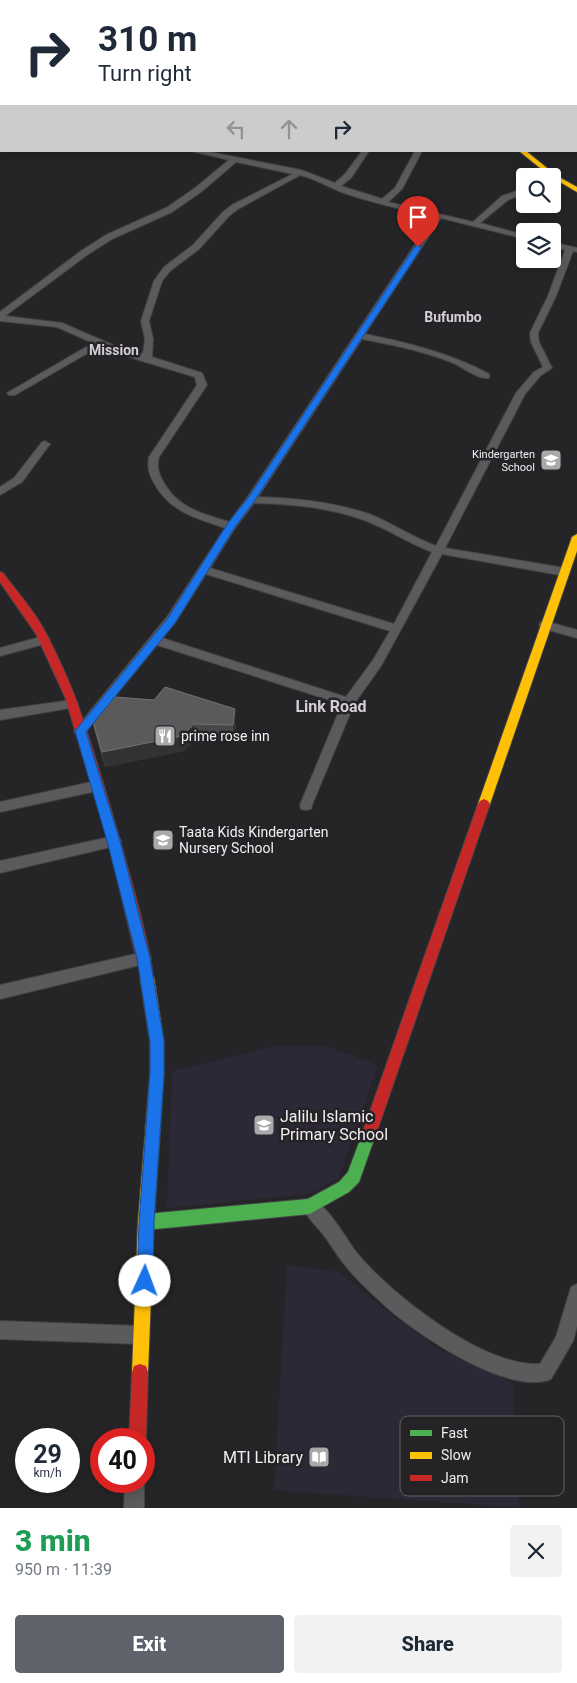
<!DOCTYPE html>
<html lang="en">
<head>
<meta charset="utf-8">
<style>
	:root { --surface:#fff; --page:#f2f2f3; --text:#1f2937; --muted:#747a83; --accent:#5e626b }
	body { margin:0; font-family:Roboto,sans-serif; background:var(--page); color:var(--text); height:100vh; display:flex; flex-direction:column; font-size:19px; white-space:nowrap }
	* { box-sizing:border-box; margin:0 }
	p { font-size:16px; color:var(--muted) }
	.icon { flex:none; width:28px; height:28px; fill:none; stroke:currentColor; stroke-width:2; stroke-linecap:round; stroke-linejoin:round }
	.map { position:relative; height:1508px; overflow:hidden }
	.details { display:flex; flex-direction:column; background:var(--surface); flex:1 }
	.details>* { flex:none }
	.guide { position:absolute; left:0px; top:0px; width:578px; height:152px; box-shadow:0 2px 12px #0003; background:#fff; color:var(--text); overflow:hidden }
	.tools { position:absolute; left:516px; top:168px; display:grid; gap:10px }
	.tools a { display:grid; place-items:center; width:45px; height:45px; border-radius:5px; background:var(--surface); box-shadow:0 2px 12px #0003; font-size:25px }
	.speed { position:absolute; left:15px; top:1428px; display:flex; gap:10px; font-size:25px; font-weight:700; text-align:center }
	.speed>* { display:grid; place-content:center; width:65px; height:65px; border-radius:50%; background:var(--surface); box-shadow:0 2px 12px #0003; line-height:1 }
	.speed small { font-size:12px; font-weight:400 }
	.speed .limit { border:8px solid #d22; background:#fff; color:#111 }
	.pin { position:absolute; display:grid; place-items:center; width:42px; height:42px; color:#fff; margin:-51px -21px; border-radius:50% 50% 50% 0; rotate:-45deg; box-shadow:0 0 5px #0007 }
	.pin .icon { rotate:45deg }
	.me { position:absolute; width:55px; margin:-28px; rotate:2deg; stroke-linejoin:round; filter:drop-shadow(0 0 4px #0008) }
	.turn { display:flex; align-items:center; gap:18px; height:105px; padding:0 15px; font-size:22px }
	.turn .icon { width:65px; height:65px; stroke-width:2.5 }
	.turn b { display:block; font-size:35px; line-height:42px }
	.lanes { display:flex; align-items:center; height:48px; padding:0 15px; background:#0003; justify-content:center; gap:25px; direction:ltr }
	.lanes .off { opacity:.35 }
	.round { display:grid; place-items:center; flex:none; width:52px; height:52px; border-radius:5px; background:var(--page) }
	.overview { display:flex; align-items:center; justify-content:space-between; height:85px; padding:0 15px }
	h1 { font-size:30px; font-weight:800; line-height:38px; color:#1e9e55 }
	.button { display:flex; gap:10px; margin-top:auto; padding:10px 15px }
	.button a { flex:1; height:58px; border-radius:5px; background:var(--accent); color:#fff; font-size:20px; font-weight:800; line-height:58px; text-align:center }
	.button a+a { background:var(--page); color:var(--text) }
	.map>svg:first-child { display:block }
	.education { fill:#2c2836 }
	.lines { fill:none; stroke-linecap:round; stroke-linejoin:round }
	.street-casing { stroke:#434244; stroke-width:2 }
	.fast-casing { stroke:#434244; stroke-width:2 }
	.slow-casing { stroke:#434244; stroke-width:2 }
	.jam-casing { stroke:#434244; stroke-width:2 }
	.street { fill:#5b5a5c; fill-rule:evenodd }
	.fast { fill:#4caf50; fill-rule:evenodd }
	.slow { fill:#ffc107; fill-rule:evenodd }
	.jam { fill:#c62828; fill-rule:evenodd }
	.wall { fill:#48484a }
	.shaded-wall { fill:#323234 }
	.building { fill:#5a5a5c; stroke:#727173 }
	.route { fill:#1a73e8; stroke:#114b97 }
	.labels { text-anchor:middle; stroke-width:5; stroke-linejoin:round; paint-order:stroke }
	.far-poi-label { font-size:11px; fill:#f1eff2; stroke:#262327; text-anchor:end }
	.far-quarter-label { font-size:14px; font-weight:bold; fill:#d2ced4; stroke:#262327 }
	.poi-label { font-size:14px; fill:#f1eff2; stroke:#262327; text-anchor:start }
	.quarter-label { font-size:16px; font-weight:bold; fill:#d2ced4; stroke:#262327 }
	.near-poi-label { font-size:16px; fill:#f1eff2; stroke:#262327; text-anchor:start }
	.key { fill:#262327; stroke:#636064; stroke-width:1 }
	.key-label { font-size:14px; fill:#f1eff2 }
</style>
</head>
<body>
<div class="map">
<svg width="577" height="1508" viewBox="0 0 577 1508">
	<rect width="100%" height="100%" fill="#252426"/>
	<g class="education">
		<path d="M275 1046H327L378 1065 339 1178 310 1194 167 1208 172 1071Z"/>
		<path d="M287 1265 339 1272 389 1313 438 1349 513 1383 519 1508 274 1490Z"/>
	</g>
	<g class="lines">
		<g class="street-casing">
			<g id="street">
				<rect x="0" y="105" width="1" height="4"/>
				<rect x="576" y="114" width="1" height="4"/>
				<path d="M191 151H205L301 170 335 183 345 174 362 151H369L351 178 341 186 382 199 395 188 415 151H422L402 189 388 202 473 222 502 196 525 188V193L508 200 480 223 525 235V239L441 218 365 334C408 343 450 353 489 374V378C478 380 463 367 453 363 424 351 393 345 362 339L258 497C296 498 333 502 369 514 392 523 412 537 436 546L516 393 534 372 543 367 531 342 530 333 548 296 565 250 552 246V242L577 248V252L573 251 556 296 538 333 539 342 552 368 540 376 525 394 445 548 565 568 570 572 565 576 442 554 381 666 354 704 312 805 311 809 306 810 301 809 300 805 342 704 157 645 84 734H76L74 731 167 617 225 528C196 518 170 512 154 483 149 474 147 467 149 457L197 385 195 377 116 353 100 346 15 395H9L7 393 93 343 57 327 0 321V312L81 251 106 235 166 208 195 188 229 160ZM236 162 293 174 232 205 223 212 193 245 164 267 154 281 141 321 145 339 143 354 122 349 62 323 5 316 87 255 112 239 172 212 201 192ZM300 175C317 179 331 189 347 194 376 204 405 210 434 216L247 498 229 522C203 514 178 508 164 483 159 474 156 467 159 457L207 385 202 373 152 357 153 339 149 321 162 281 170 271 199 249 229 216 238 209ZM254 503C291 504 326 507 361 519 385 527 408 543 432 552L394 624 210 568 235 528ZM206 574 390 631 373 660 346 697 162 638 175 623Z"/>
				<path d="M45 441 50 444 22 482 0 495V487L14 478 42 442Z"/>
				<path d="M545 621 577 630V638L541 628 539 625 541 622Z"/>
				<path d="M44 636 48 637 50 640 48 643 0 656V648Z"/>
				<path d="M72 700 76 701 78 704 76 707 0 720V710Z"/>
				<path d="M96 781 101 782 102 786 101 790 0 812V802Z"/>
				<path d="M114 836 119 837 121 841 119 845 0 873V861Z"/>
				<path d="M144 952 149 954 151 958 149 962 144 964 0 999V985Z"/>
				<path d="M310 1198C328 1205 344 1236 356 1252 391 1295 484 1367 540 1364L556 1337 571 1287 577 1284V1326L573 1341 551 1379C509 1397 412 1332 381 1302 368 1290 355 1278 344 1264 336 1254 330 1243 322 1233 315 1224 306 1217 302 1206L304 1200Z"/>
				<path d="M0 1321 141 1326 147 1329 150 1335 147 1341 141 1344 0 1339Z"/>
				<path d="M144 1479V1508H124L125 1481H144Z"/>
			</g>
		</g>
		<g class="fast-casing">
			<path id="fast" d="M369 1127 374 1129 376 1134 359 1182 349 1192 315 1211 310 1214 146 1230 141 1227 138 1222 141 1217 146 1214 308 1199 339 1182 348 1172 364 1129Z"/>
		</g>
		<g class="slow-casing">
			<g id="slow">
				<rect x="422" y="0" width="4" height="1"/>
				<path d="M519 151H526L557 176 577 187V192L553 178 552 176H550Z"/>
				<path d="M577 534V551L490 804 488 807H480L478 804 572 537Z"/>
				<path d="M147 972 152 974 154 978 164 1042V1073L154 1222 148 1372 146 1378 140 1380 134 1378 132 1372 138 1222 150 1073V1042L140 978 142 974Z"/>
			</g>
		</g>
		<g class="jam-casing">
			<g id="jam">
				<path d="M0 572 3 573C18 593 36 613 47 635 57 655 67 676 75 697 88 729 160 965 152 982L147 984 142 982 108 841 65 697 36 634 0 582Z"/>
				<path d="M484 799 488 801 490 804 376 1134 374 1139 369 1141 364 1139 362 1134 478 804 480 801Z"/>
				<path d="M140 1364 146 1366 148 1372 146 1439 144 1443V1439H129L132 1372 134 1366Z"/>
			</g>
		</g>
		<use href="#street" class="street"/>
		<use href="#fast" class="fast"/>
		<use href="#slow" class="slow"/>
		<use href="#jam" class="jam"/>
	</g>
	<path class="wall" d="M92 718 236 724 234 740 195 739 184 751 105 767 95 733Z"/>
	<g class="shaded-wall">
		<path d="M235 709 236 724 234 740 233 725Z"/>
		<path d="M194 724 195 739 184 751 105 767 102 752Z"/>
	</g>
	<path class="building" d="M165 687 235 709 233 725 194 724 182 736 102 752 92 718 115 697 154 700Z"/>
	<path class="route" d="M416 245 422 247 255 500 235 527 175 623 86 732 120 841 150 958 164 1042V1073L154 1222 153 1281 150 1287 145 1289 139 1287 137 1281 139 1222 150 1073V1042L137 958 107 841 75 731 168 618 228 523 248 498Z"/>
	<defs>
		<g id="school-square" transform="scale(1.125)"><rect x="-9" y="-9" width="18" height="18" rx="4" fill="#aaa8ab" stroke="#262327"/><path d="M0-5L7-2L0 1L-7-2ZM-4 1L0 2.5L4 1V4Q0 6-4 4Z" fill="#fff"/></g>
		<g id="restaurant-square" transform="scale(1.125)"><rect x="-9" y="-9" width="18" height="18" rx="4" fill="#aaa8ab" stroke="#262327"/><path d="M-5-6h1v4h1v-4h1v4h1v-4h1v5L-1.5 .5V6h-2V.5L-5-1ZM5-6V6H3V1.5H1.5Q1.5-4 5-6Z" fill="#fff"/></g>
		<g id="library-square" transform="scale(1.125)"><rect x="-9" y="-9" width="18" height="18" rx="4" fill="#aaa8ab" stroke="#262327"/><path d="M-6-4Q-3-5.5-.7-3.5V5Q-3 3-6 4ZM6-4Q3-5.5 .7-3.5V5Q3 3 6 4Z" fill="#fff"/></g>
	</defs>
	<g fill-rule="evenodd">
		<use href="#school-square" x="551" y="460"/>
		<use href="#restaurant-square" x="165" y="736"/>
		<use href="#school-square" x="163" y="840"/>
		<use href="#school-square" x="264" y="1125"/>
		<use href="#library-square" x="319" y="1457"/>
	</g>
	<g class="labels">
		<g class="far-poi-label">
			<text x="535" y="458">Kindergarten<tspan x="535" dy="13">School</tspan></text>
		</g>
		<g class="far-quarter-label">
			<text x="453" y="322">Bufumbo</text>
			<text x="114" y="355">Mission</text>
		</g>
		<g class="poi-label">
			<text x="181" y="741">prime rose inn</text>
			<text x="179" y="837">Taata Kids Kindergarten<tspan x="179" dy="16">Nursery School</tspan></text>
		</g>
		<g class="quarter-label">
			<text x="331" y="712">Link Road</text>
		</g>
		<g class="near-poi-label">
			<text x="280" y="1122">Jalilu Islamic<tspan x="280" dy="18">Primary School</tspan></text>
			<text x="303" y="1463" text-anchor="end">MTI Library</text>
		</g>
	</g>
	<rect x="400" y="1416" width="164" height="80" rx="8" class="key"/>
	<rect x="410" y="1430" width="22" height="6" fill="#4caf50"/>
	<rect x="410" y="1452" width="22" height="7" fill="#ffc107"/>
	<rect x="410" y="1475" width="22" height="6" fill="#c62828"/>
	<g class="key-label">
		<text x="441" y="1438">Fast</text>
		<text x="441" y="1460">Slow</text>
		<text x="441" y="1483">Jam</text>
	</g>
</svg>
<div class="tools">
<a><svg class="icon" aria-label="search" viewBox="0 0 24 24"><circle cx="10" cy="10" r="6"/><path d="M15 15l6 6"/></svg></a>
<a><svg class="icon" aria-label="layers" viewBox="0 0 24 24"><path d="M12 4l9 5-9 5-9-5zM3 14l9 5 9-5"/></svg></a>
</div>
<div class="speed"><div>29<small>km/h</small></div><div class="limit">40</div></div>
<div class="pin" style="left:418px;top:247px;background:#d93025"><svg class="icon" aria-label="arrive" viewBox="0 0 24 24"><path d="M6 21V4h12l-3 4 3 4H6"/></svg></div>
<svg class="me" style="left:145px;top:1281px" viewBox="-20 -20 40 40"><circle r="19" fill="#fff"/><path d="M0-13L10 11 0 6-10 11z" fill="#1a73e8"/></svg>
<div class="guide">
<div class="turn"><svg class="icon" aria-label="right" viewBox="0 0 24 24"><path d="M7 20v-9h11M14 6l5 5-5 5"/></svg><div><b>310 m</b>Turn right</div></div>
<div class="lanes"><svg class="icon off" aria-label="left" viewBox="0 0 24 24"><path d="M17 20v-9H6M10 6l-5 5 5 5"/></svg><svg class="icon off" aria-label="ahead" viewBox="0 0 24 24"><path d="M12 20V5M6 11l6-6 6 6"/></svg><svg class="icon" aria-label="right" viewBox="0 0 24 24"><path d="M7 20v-9h11M14 6l5 5-5 5"/></svg></div>
</div>
</div>
<section class="details">
<div class="overview"><div><h1>3 min</h1><p>950 m · 11:39</p></div><a class="round"><svg class="icon" aria-label="close" viewBox="0 0 24 24"><path d="M6 6l12 12M18 6L6 18"/></svg></a></div>
<div class="button"><a>Exit</a><a>Share</a></div>
</section>
</body>
</html>
